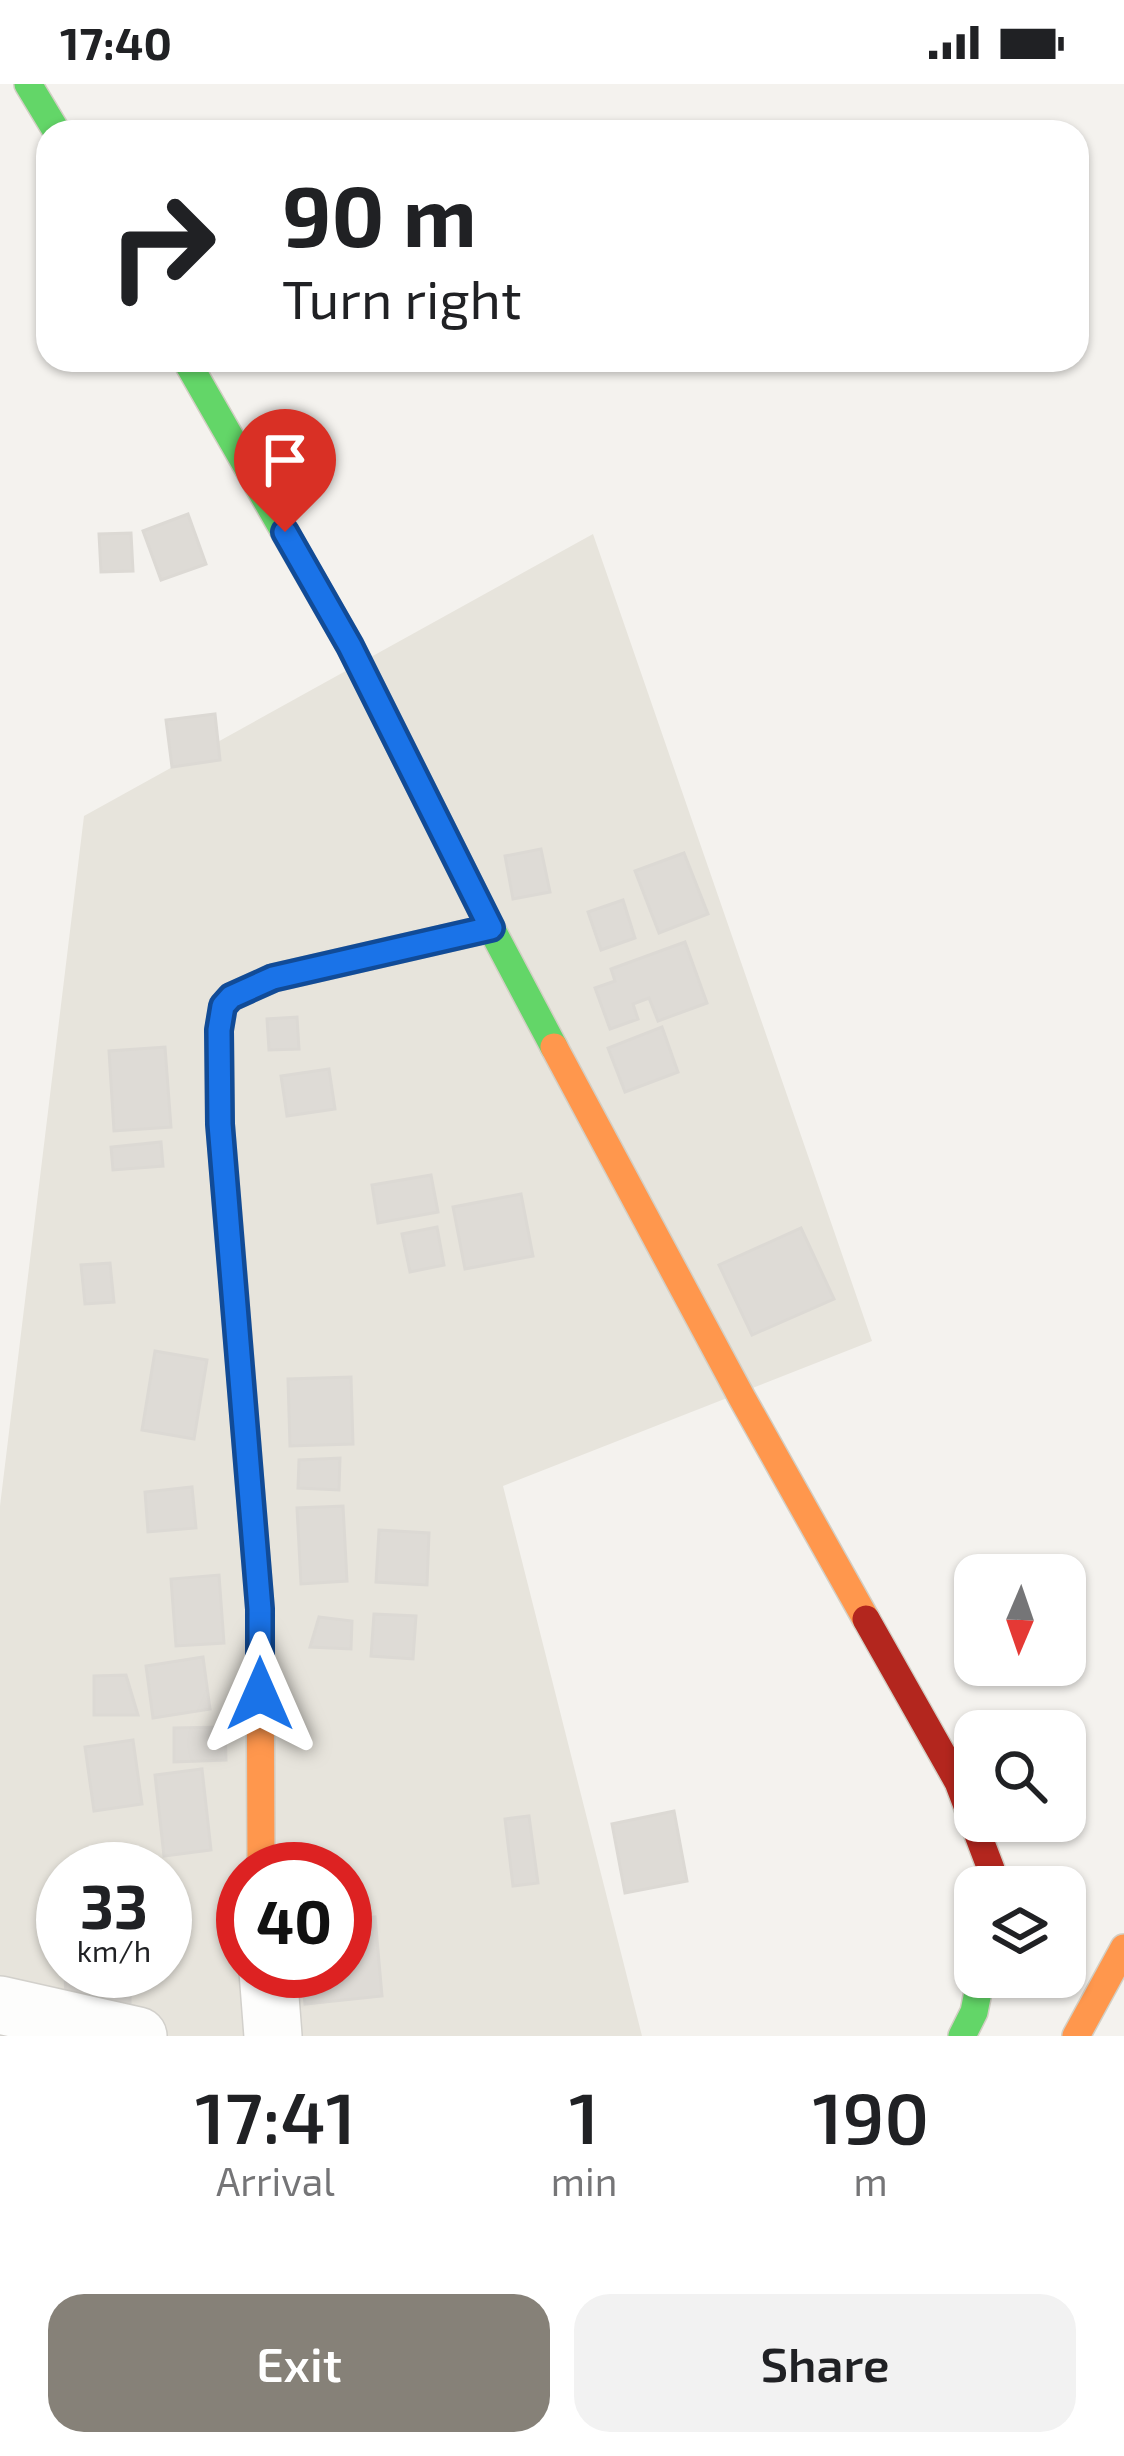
<!DOCTYPE html>
<html lang="en">
<head>
<meta charset="utf-8">
<style>
	:root { --surface:#fff; --page:#f2f2f2; --text:#202124; --muted:#757577; --accent:#868178 }
	body { margin:0; font-family:"Exo 2",sans-serif; background:var(--page); color:var(--text); height:100vh; display:flex; flex-direction:column; font-size:45px; white-space:nowrap }
	* { box-sizing:border-box; margin:0 }
	p { font-size:39px; color:var(--muted) }
	.icon { flex:none; width:66px; height:66px; fill:none; stroke:currentColor; stroke-width:2; stroke-linecap:round; stroke-linejoin:round }
	.map { position:relative; height:1952px; overflow:hidden }
	.sheet { display:flex; flex-direction:column; background:var(--surface); flex:1 }
	.sheet>* { flex:none }
	.banner { position:absolute; left:36px; top:36px; width:1053px; height:252px; border-radius:36px; box-shadow:0 3px 9px #0004; background:#fff; color:var(--text); overflow:hidden }
	.needle { width:78px; rotate:182deg }
	.controls { position:absolute; left:954px; top:1470px; display:grid; gap:24px }
	.controls a { display:grid; place-items:center; width:132px; height:132px; border-radius:24px; background:var(--surface); box-shadow:0 3px 9px #0004; font-size:60px }
	.speed { position:absolute; left:36px; top:1758px; display:flex; gap:24px; font-size:60px; font-weight:700; text-align:center }
	.speed>* { display:grid; place-content:center; width:156px; height:156px; border-radius:50%; background:var(--surface); box-shadow:0 3px 9px #0004; line-height:1 }
	.speed small { font-size:30px; font-weight:400 }
	.speed .limit { border:18px solid #d22; background:#fff; color:#111 }
	.pin { position:absolute; display:grid; place-items:center; width:102px; height:102px; color:#fff; margin:-123px -51px; border-radius:50% 50% 50% 0; rotate:-45deg; box-shadow:0 0 12px #0007 }
	.pin .icon { rotate:45deg }
	.me { position:absolute; width:132px; margin:-66px; rotate:0deg; stroke-linejoin:round; filter:drop-shadow(0 0 9px #0008) }
	.turn { display:flex; align-items:center; gap:42px; height:252px; padding:0 48px; font-size:54px }
	.turn .icon { width:156px; height:156px; stroke-width:2.5 }
	.turn b { display:block; font-size:84px; line-height:102px }
	.eta { display:flex; justify-content:space-evenly; align-items:center; height:204px; text-align:center }
	.eta b { font-size:72px; font-weight:600; line-height:84px }
	.cta { display:flex; gap:24px; margin-top:auto; padding:24px 48px }
	.cta a { flex:1; height:138px; border-radius:36px; background:var(--accent); color:#fff; font-size:48px; font-weight:600; line-height:138px; text-align:center }
	.cta a+a { background:var(--page); color:var(--text) }
	.status { display:flex; justify-content:space-between; align-items:center; height:84px; padding:0 60px; background:var(--surface); direction:ltr }
	.status svg { height:33px; fill:currentColor }
	.map>svg:first-child { display:block }
	.residential { fill:#e7e4dc; fill-rule:evenodd }
	.building { fill:#dedbd6; stroke:#dcd9d4; stroke-width:3 }
	.lines { fill:none; stroke-linecap:round; stroke-linejoin:round }
	.street-casing { stroke:#d2d0cb; stroke-width:60 }
	.fast-casing { stroke:#d3cfc5; stroke-width:30 }
	.slow-casing { stroke:#d3cfc5; stroke-width:30 }
	.jam-casing { stroke:#d3cfc5; stroke-width:30 }
	.street { stroke:#fdfdfc; stroke-width:57 }
	.fast { stroke:#63d668; stroke-width:27 }
	.slow { stroke:#ff974d; stroke-width:27 }
	.jam { stroke:#b3261e; stroke-width:27 }
	.route-casing { stroke:#114b97; stroke-width:30 }
	.route { stroke:#1a73e8; stroke-width:21 }
</style>
</head>
<body>
<div class="status"><b>17:40</b><svg viewBox="0 0 49 12"><path d="M0 12V9h3v3zM5 12V6h3v6zM10 12V3h3v9zM15 12V0h3v12zM26 1h20v11H26zM47 4h2v5h-2z"/></svg></div>
<div class="map">
<svg width="1124" height="1952" viewBox="0 0 1124 1952">
	<rect width="100%" height="100%" fill="#f4f2ee"/>
	<path class="residential" d="M593 450 872 1257 503 1402 642 1952H0V1422L84 732ZM63 1785H165V1887H63ZM243 1785H345V1887H243Z"/>
	<g class="building">
		<path d="M188 430 206 480 161 496 143 447Z"/>
		<path d="M131 449 133 487 101 488 99 450Z"/>
		<path d="M215 630 220 676 172 683 166 636Z"/>
		<path d="M541 765 550 808 513 815 505 772Z"/>
		<path d="M684 769 708 830 659 849 635 787Z"/>
		<path d="M623 816 635 854 601 866 588 828Z"/>
		<path d="M685 858 707 919 658 937 649 914 633 920 638 935 610 945 595 904 615 897 611 885Z"/>
		<path d="M297 933 299 965 269 966 267 935Z"/>
		<path d="M662 943 678 988 625 1008 608 964Z"/>
		<path d="M165 963 171 1043 114 1047 109 967Z"/>
		<path d="M329 985 335 1025 287 1032 281 992Z"/>
		<path d="M161 1058 163 1082 113 1086 111 1063Z"/>
		<path d="M431 1091 438 1128 378 1139 372 1101Z"/>
		<path d="M521 1110 533 1172 465 1185 453 1123Z"/>
		<path d="M437 1143 444 1181 410 1188 402 1150Z"/>
		<path d="M801 1144 834 1215 752 1251 719 1181Z"/>
		<path d="M110 1179 114 1218 85 1220 81 1181Z"/>
		<path d="M155 1267 207 1276 194 1355 142 1346Z"/>
		<path d="M351 1293 353 1360 290 1362 288 1295Z"/>
		<path d="M340 1374 339 1406 298 1404 299 1376Z"/>
		<path d="M192 1403 196 1444 148 1448 145 1408Z"/>
		<path d="M343 1422 347 1497 301 1500 297 1424Z"/>
		<path d="M379 1446 429 1449 427 1501 376 1498Z"/>
		<path d="M219 1491 224 1559 176 1562 171 1495Z"/>
		<path d="M374 1530 416 1532 413 1575 371 1572Z"/>
		<path d="M319 1533 352 1537 351 1565 310 1563Z"/>
		<path d="M203 1573 210 1625 153 1634 146 1582Z"/>
		<path d="M126 1591 138 1631H94V1592Z"/>
		<path d="M225 1643 226 1676 174 1678V1644Z"/>
		<path d="M133 1656 142 1720 94 1727 85 1663Z"/>
		<path d="M202 1685 211 1766 164 1772 155 1691Z"/>
		<path d="M674 1727 687 1797 625 1809 612 1740Z"/>
		<path d="M529 1732 538 1799 513 1802 505 1735Z"/>
		<path d="M375 1833 382 1912 305 1920 302 1887H345V1836Z"/>
		<path d="M65 1887H130V1919H66Z"/>
	</g>
	<g class="lines">
		<g class="street-casing">
			<g id="street">
				<path d="M268 1887 273 1952"/>
				<path d="M0 1921 138 1952"/>
			</g>
		</g>
		<g class="fast-casing">
			<g id="fast">
				<path d="M28 0 57 48"/>
				<path d="M186 276 350 562 491 844 554 963"/>
				<path d="M229 1146 220 1040 219 947 223 922 231 913 273 894 491 844"/>
				<path d="M962 1952 974 1928 981 1893"/>
			</g>
		</g>
		<g class="slow-casing">
			<g id="slow">
				<path d="M554 963 742 1314 866 1535"/>
				<path d="M229 1146 260 1525 261 1785"/>
				<path d="M1076 1952 1124 1864"/>
			</g>
		</g>
		<g class="jam-casing">
			<path id="jam" d="M866 1535 958 1698 991 1785V1803"/>
		</g>
		<use href="#street" class="street"/>
		<use href="#fast" class="fast"/>
		<use href="#slow" class="slow"/>
		<use href="#jam" class="jam"/>
	</g>
	<g class="lines">
		<g class="route-casing">
			<path id="route" d="M260 1610V1525L220 1040 219 946 223 922 231 913 273 894 491 844 350 562 285 448"/>
		</g>
		<use href="#route" class="route"/>
	</g>
</svg>
<div class="controls">
<a><svg class="needle" viewBox="-14 -14 28 28"><path d="M0-13l5 13h-10z" fill="#e53935"/><path d="M0 13l5-13h-10z" fill="#757577"/></svg></a>
<a><svg class="icon" aria-label="search" viewBox="0 0 24 24"><circle cx="10" cy="10" r="6"/><path d="M15 15l6 6"/></svg></a>
<a><svg class="icon" aria-label="layers" viewBox="0 0 24 24"><path d="M12 4l9 5-9 5-9-5zM3 14l9 5 9-5"/></svg></a>
</div>
<div class="speed"><div>33<small>km/h</small></div><div class="limit">40</div></div>
<div class="pin" style="left:285px;top:448px;background:#d93025"><svg class="icon" aria-label="arrive" viewBox="0 0 24 24"><path d="M6 21V4h12l-3 4 3 4H6"/></svg></div>
<svg class="me" style="left:260px;top:1610px" viewBox="-20 -20 40 40"><path d="M0-17L14 15 0 8-14 15z" fill="#1a73e8" stroke="#fff" stroke-width="4"/></svg>
<div class="banner">
<div class="turn"><svg class="icon" aria-label="right" viewBox="0 0 24 24"><path d="M7 20v-9h11M14 6l5 5-5 5"/></svg><div><b>90 m</b>Turn right</div></div>
</div>
</div>
<section class="sheet">
<div class="eta">
<div><b>17:41</b><p>Arrival</p></div>
<div><b>1</b><p>min</p></div>
<div><b>190</b><p>m</p></div>
</div>
<div class="cta"><a>Exit</a><a>Share</a></div>
</section>
</body>
</html>
